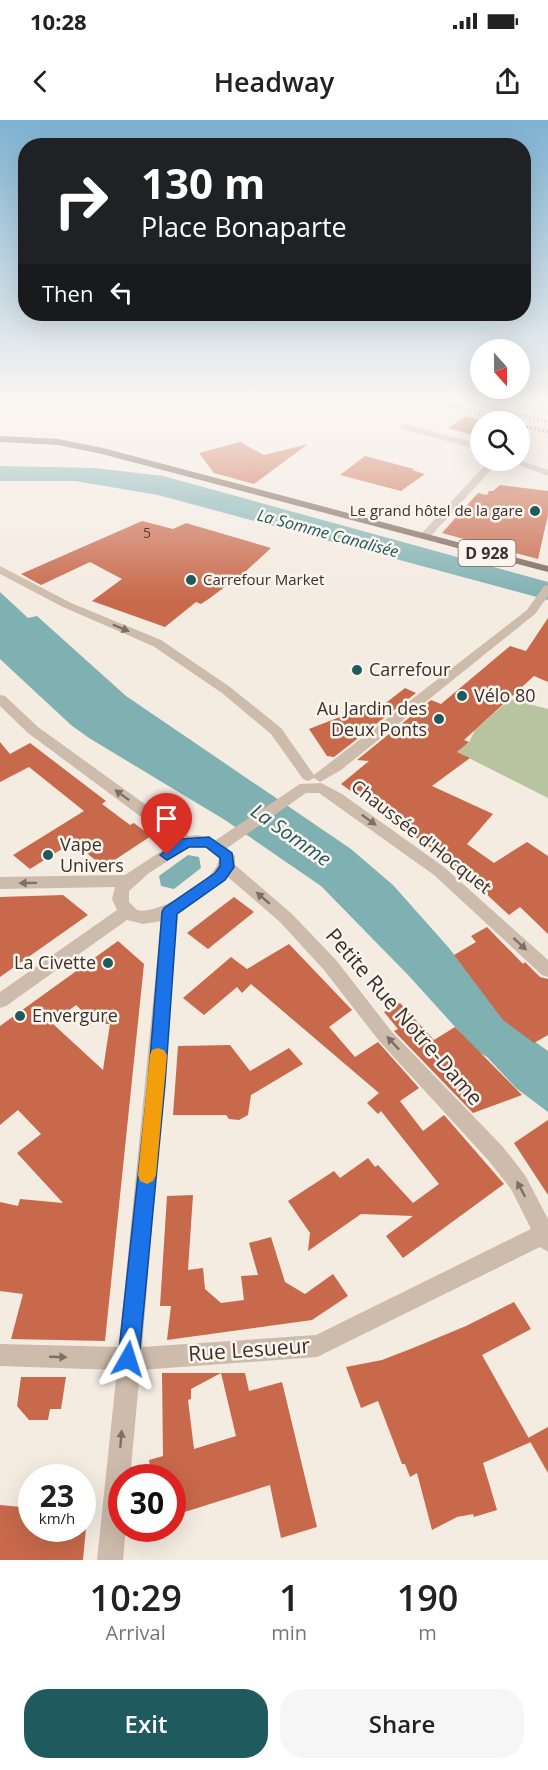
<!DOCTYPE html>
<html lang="en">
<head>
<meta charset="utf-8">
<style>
	:root { --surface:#fff; --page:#f6f6f6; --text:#222; --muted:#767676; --accent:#1f5a5e }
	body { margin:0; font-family:"Open Sans",sans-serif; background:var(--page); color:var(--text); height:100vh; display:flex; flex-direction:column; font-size:22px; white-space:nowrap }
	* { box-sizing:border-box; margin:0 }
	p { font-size:20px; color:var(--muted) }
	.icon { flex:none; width:33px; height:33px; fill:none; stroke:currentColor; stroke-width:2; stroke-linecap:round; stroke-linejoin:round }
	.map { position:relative; height:1440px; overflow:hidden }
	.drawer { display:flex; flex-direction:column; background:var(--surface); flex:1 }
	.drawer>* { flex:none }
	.banner { position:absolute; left:18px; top:18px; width:513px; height:183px; border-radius:24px; box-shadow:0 6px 24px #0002; background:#202124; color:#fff; overflow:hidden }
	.needle { width:39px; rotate:159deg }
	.controls { position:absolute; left:470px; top:219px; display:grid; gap:12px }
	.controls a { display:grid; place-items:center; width:60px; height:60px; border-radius:50%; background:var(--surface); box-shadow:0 6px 24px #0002; font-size:30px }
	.speed { position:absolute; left:18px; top:1344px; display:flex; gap:12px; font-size:30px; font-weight:700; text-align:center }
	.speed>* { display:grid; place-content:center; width:78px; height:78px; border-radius:50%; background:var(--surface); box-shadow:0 6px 24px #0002; line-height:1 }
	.speed small { font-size:15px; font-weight:400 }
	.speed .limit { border:9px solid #d22; background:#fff; color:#111 }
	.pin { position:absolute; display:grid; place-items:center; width:51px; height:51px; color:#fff; margin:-62px -26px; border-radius:50% 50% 50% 0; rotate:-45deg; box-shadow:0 0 6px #0007 }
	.pin .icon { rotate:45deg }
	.me { position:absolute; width:66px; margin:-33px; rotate:6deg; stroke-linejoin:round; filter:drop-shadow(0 0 4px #0008) }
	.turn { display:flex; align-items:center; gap:21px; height:126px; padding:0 24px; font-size:27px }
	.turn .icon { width:78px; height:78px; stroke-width:2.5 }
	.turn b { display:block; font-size:42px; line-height:51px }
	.then { display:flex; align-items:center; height:57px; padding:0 24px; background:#0003; gap:12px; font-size:22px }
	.eta { display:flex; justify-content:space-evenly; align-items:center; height:102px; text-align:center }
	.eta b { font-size:36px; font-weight:600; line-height:42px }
	.cta { display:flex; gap:12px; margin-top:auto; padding:12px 24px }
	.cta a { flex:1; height:69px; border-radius:24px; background:var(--accent); color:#fff; font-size:24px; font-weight:600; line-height:69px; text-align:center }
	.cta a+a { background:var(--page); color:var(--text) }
	.status { display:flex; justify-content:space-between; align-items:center; height:42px; padding:0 30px; background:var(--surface); direction:ltr }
	.status svg { height:16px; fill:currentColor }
	header { display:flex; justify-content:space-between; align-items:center; height:78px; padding:0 24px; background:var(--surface); font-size:27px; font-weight:600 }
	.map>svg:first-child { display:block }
	.green { fill:#b8c4a0 }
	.water { fill:#7fb0b2 }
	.building { fill:#c8694b; fill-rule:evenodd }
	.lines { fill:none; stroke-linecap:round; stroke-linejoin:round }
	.minor { fill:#cdbbac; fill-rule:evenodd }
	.major { fill:#7d675c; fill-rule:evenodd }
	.rail { stroke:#3b302b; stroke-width:3; stroke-dasharray:1 3; stroke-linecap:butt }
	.oneway { fill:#7d6f65 }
	.route { fill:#1a73e8; stroke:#114b97; stroke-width:1.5 }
	.slow { fill:#f59e0b }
	.poi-dot { fill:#1f5a5e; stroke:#fbf5ee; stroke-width:2 }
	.labels { text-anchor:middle; stroke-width:5; stroke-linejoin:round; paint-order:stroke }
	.far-number-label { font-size:14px; fill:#5e3e33 }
	.far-poi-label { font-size:15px; fill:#3b302b; stroke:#fbf5ee; text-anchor:end }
	.far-water-label { font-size:16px; font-style:italic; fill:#1f5a5e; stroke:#fbf5ee }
	.shield { fill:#fbf5ee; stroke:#756b66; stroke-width:1.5 }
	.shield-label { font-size:16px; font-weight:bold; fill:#3b302b }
	.poi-label { font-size:18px; fill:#3b302b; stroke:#fbf5ee; text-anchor:start }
	.street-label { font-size:18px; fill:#3b302b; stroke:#fbf5ee }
	.water-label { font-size:20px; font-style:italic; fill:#1f5a5e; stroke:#fbf5ee }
	.near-street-label { font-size:21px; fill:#3b302b; stroke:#fbf5ee }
</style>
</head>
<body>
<div class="status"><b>10:28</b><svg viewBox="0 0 49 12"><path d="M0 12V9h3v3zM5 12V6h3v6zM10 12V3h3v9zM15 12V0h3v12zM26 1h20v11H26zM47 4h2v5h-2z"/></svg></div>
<header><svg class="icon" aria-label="back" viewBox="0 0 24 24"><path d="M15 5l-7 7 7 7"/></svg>Headway<svg class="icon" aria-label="share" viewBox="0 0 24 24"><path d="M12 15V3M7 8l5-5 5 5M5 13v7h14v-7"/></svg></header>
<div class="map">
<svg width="548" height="1440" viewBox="0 0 548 1440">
	<rect width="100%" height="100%" fill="#f4ebe1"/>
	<path class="green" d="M510 579 548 589V678L457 632 469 622 475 610Z"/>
	<g class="water">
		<path d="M0 346 95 348 163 356 548 462V480L158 375 75 361H0Z"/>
		<path d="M0 472 28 498 37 496 126 576 351 729 393 765 449 828 503 899 548 931V992L516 968 487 937 477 931 409 856 321 766 225 700 89 618 71 605 0 539Z"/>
		<path d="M188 735 199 737 201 748 174 769 161 766 159 756Z"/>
	</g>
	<g class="building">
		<path d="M466 296 480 300V317L448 308Z"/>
		<path d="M240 322 264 335 308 324 254 364 214 353 199 333Z"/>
		<path d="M365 336 414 349 412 350 425 354 401 371 340 355Z"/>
		<path d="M500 365 548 371V395L538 439 442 413 478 373 487 375 489 371H493Z"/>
		<path d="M142 401 173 409 186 403 271 428 246 451 210 478 201 484 196 482 165 507 92 481 122 459 90 442 41 465 21 454Z"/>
		<path d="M548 498V562L534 556 464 620 469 622 457 632 470 638 432 666 493 694 467 724 494 743 527 722 548 736V814L520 787 509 795 456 746 341 664 369 641 357 640 431 580 441 584 510 526 526 531Z"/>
		<path d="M405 568 416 573 334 637 327 636 309 609 363 588 373 593Z"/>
		<path d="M0 622 10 634 30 623 106 681 102 684 130 705 134 703 151 716 104 747 73 722 30 749 13 735 84 691 29 647 0 662Z"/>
		<path d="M63 775 88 795 0 857V777Z"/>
		<path d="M234 777 254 792 208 829 187 813Z"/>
		<path d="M487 807 523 844 525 842 540 857 548 859V915L534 923 503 900 454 835 476 822 471 816Z"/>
		<path d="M118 821 144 844 105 1221 11 1219 23 1174 0 1171V1082L18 1086 20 1079 63 1083 17 1033 41 1014 18 990 0 1005V906ZM76 885 96 904H110L103 950 52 903Z"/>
		<path d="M289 824 352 890 329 907 355 937 378 922 419 968 400 981 423 1011 444 995 504 1064 403 1138 386 1116 413 1096 361 1094 308 1131 310 1113 288 1081 334 1051 340 1058 368 1038 375 1047 378 1045 413 1083 439 1064 381 991 378 994 367 983 379 973 251 864 242 873 237 867 204 895 183 878 231 837 247 849Z"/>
		<path d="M400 883 434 920 455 907 522 975 473 993 394 911 398 909 384 892Z"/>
		<path d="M230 925 250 951 289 928 303 944 251 975 248 995 239 1000 229 999 226 995H173L178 926Z"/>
		<path d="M548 1000V1075L514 1023Z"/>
		<path d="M193 1075 188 1150 203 1148 205 1169 221 1183 244 1180 241 1156 258 1155 249 1123 271 1117 285 1162 305 1174 333 1154 348 1176 312 1200 167 1220 171 1186H160L167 1076Z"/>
		<path d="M514 1182 531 1209 482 1235 531 1322 483 1343 497 1390 474 1397 473 1394 457 1397 432 1410 417 1353 410 1357 405 1344H402L378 1281 361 1288 346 1247 382 1240 413 1228 466 1206Z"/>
		<path d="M162 1253H245L249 1271 282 1262 317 1407 281 1418 270 1365 172 1396V1358H152L149 1340 163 1336ZM221 1253 236 1316 194 1329 188 1280 191 1279V1269Z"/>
		<path d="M21 1257H66L61 1289H50L48 1300H29L17 1286Z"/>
		<path d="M548 1307V1353L528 1318Z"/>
		<path d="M0 1385 32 1388V1408H86L83 1440H0Z"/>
	</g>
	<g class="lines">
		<g class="minor">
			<path d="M404 304 480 324V330L401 309 400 307Z"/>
			<path d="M490 340H500L429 418H421V414Z"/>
			<path d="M505 340H519L548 350V356Z"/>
			<path d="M0 446 71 483 161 520 230 567 281 608 314 655 527 490 544 466 548 465V476L535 494 341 650 320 662 314 658 308 661 303 659 271 614 222 573 153 526 63 487 0 454Z"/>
			<path d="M0 575 5 576 38 607 189 716 197 715 216 720 300 664 321 663 342 674 444 747 548 840V857L542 855 434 755 319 673H306L227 728 235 736V745L292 794 336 840 392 912 503 1027 525 1055 548 1099V1132L540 1127 317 1237 140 1250 130 1358H122V1408H126L123 1440H97L117 1250 0 1246V1224L119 1227 161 801 143 804 127 800 6 886 0 888V872L117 790 112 779 115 767 0 769V757L125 755 175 722 28 613 0 586ZM197 725 205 727 219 738C219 759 157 796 137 790L129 782V771L149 753 190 727ZM228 757 280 802 324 850 380 922 489 1041 511 1069 531 1109 316 1215 142 1227 178 794Z"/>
		</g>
		<path class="major" d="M0 316 58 319 103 328 548 446V452L102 334 58 325 0 322Z"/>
		<g class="rail">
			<path d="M421 278 507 302"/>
			<path d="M431 278 463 287"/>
			<path d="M456 278 548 302"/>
			<path d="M493 278 548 292"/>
			<path d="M519 305 548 312"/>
		</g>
	</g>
	<defs><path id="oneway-solid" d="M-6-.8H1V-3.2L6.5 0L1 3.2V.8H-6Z" transform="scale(1.5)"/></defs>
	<g class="oneway">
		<use href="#oneway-solid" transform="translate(121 508) rotate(23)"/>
		<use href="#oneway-solid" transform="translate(122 675) rotate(-144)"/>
		<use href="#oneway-solid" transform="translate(369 700) rotate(36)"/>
		<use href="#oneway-solid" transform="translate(28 763) rotate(179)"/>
		<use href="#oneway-solid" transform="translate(263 778) rotate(-139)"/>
		<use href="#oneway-solid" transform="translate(520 824) rotate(43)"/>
		<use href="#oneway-solid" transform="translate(393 923) rotate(-133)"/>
		<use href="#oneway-solid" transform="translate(521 1069) rotate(-118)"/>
		<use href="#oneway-solid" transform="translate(58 1237) rotate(2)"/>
		<use href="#oneway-solid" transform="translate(121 1319) rotate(-85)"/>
	</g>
	<linearGradient id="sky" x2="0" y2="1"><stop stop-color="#7eb2d2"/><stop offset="0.58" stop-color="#faf6f2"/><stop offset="1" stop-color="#faf6f2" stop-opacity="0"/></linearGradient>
	<rect width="548" height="480" fill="url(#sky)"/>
	<path class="route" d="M209 717 232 733 234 747 225 760 177 794 165 964 139 1239 136 1246 128 1249 121 1246 118 1239 148 964 162 792 164 788 215 753 220 746V738L206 727H189L167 740 160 735 181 719Z"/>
	<path class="slow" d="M158 928 164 930 167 935 156 1055 153 1061 147 1064 140 1061 138 1055 150 935 152 930Z"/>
	<g class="poi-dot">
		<circle cx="535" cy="391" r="6"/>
		<circle cx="191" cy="460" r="6"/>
		<circle cx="357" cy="550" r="6"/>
		<circle cx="462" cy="576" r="6"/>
		<circle cx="439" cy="599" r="6"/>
		<circle cx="48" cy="735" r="6"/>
		<circle cx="108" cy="843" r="6"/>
		<circle cx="20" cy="896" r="6"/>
	</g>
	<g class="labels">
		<g class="far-number-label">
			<text x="147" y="418">5</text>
		</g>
		<g class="far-poi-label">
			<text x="523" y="396">Le grand hôtel de la gare</text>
			<text x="203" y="465" text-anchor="start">Carrefour Market</text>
		</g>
		<g class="far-water-label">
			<text transform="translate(328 413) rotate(15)" y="6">La Somme Canalisée</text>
		</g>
		<rect class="shield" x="458.5" y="420" width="57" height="26" rx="4.5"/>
		<g class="shield-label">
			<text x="487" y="439">D 928</text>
		</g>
		<g class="poi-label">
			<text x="369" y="556">Carrefour</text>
			<text x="474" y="582">Vélo 80</text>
			<text x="427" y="595" text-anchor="end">Au Jardin des<tspan x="427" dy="21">Deux Ponts</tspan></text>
			<text x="60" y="731">Vape<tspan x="60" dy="21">Univers</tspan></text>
			<text x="96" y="849" text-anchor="end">La Civette</text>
			<text x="32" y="902">Envergure</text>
		</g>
		<g class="street-label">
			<text transform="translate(421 717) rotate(38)" y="6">Chaussée d'Hocquet</text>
		</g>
		<g class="water-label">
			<text transform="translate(291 715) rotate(35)" y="7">La Somme</text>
		</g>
		<g class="near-street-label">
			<text transform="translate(404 897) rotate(49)" y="7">Petite Rue Notre-Dame</text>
			<text transform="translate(249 1230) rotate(-4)" y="7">Rue Lesueur</text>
		</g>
	</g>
</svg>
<div class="controls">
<a><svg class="needle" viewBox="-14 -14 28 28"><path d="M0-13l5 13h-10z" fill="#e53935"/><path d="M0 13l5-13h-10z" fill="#767676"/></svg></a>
<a><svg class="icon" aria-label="search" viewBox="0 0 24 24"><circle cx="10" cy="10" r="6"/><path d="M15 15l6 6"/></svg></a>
</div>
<div class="speed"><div>23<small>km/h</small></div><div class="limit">30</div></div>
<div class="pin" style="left:167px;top:735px;background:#d93025"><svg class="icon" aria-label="arrive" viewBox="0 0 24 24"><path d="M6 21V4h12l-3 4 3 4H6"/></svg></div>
<svg class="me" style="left:128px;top:1239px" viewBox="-20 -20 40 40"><path d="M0-17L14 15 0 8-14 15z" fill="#1a73e8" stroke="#fff" stroke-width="4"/></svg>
<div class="banner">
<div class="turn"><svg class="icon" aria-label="right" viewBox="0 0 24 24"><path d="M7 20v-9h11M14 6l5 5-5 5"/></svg><div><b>130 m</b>Place Bonaparte</div></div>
<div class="then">Then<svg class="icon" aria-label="left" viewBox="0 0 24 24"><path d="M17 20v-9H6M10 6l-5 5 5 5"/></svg></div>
</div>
</div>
<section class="drawer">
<div class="eta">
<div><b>10:29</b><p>Arrival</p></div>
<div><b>1</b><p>min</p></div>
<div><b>190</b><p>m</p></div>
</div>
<div class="cta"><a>Exit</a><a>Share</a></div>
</section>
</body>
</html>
